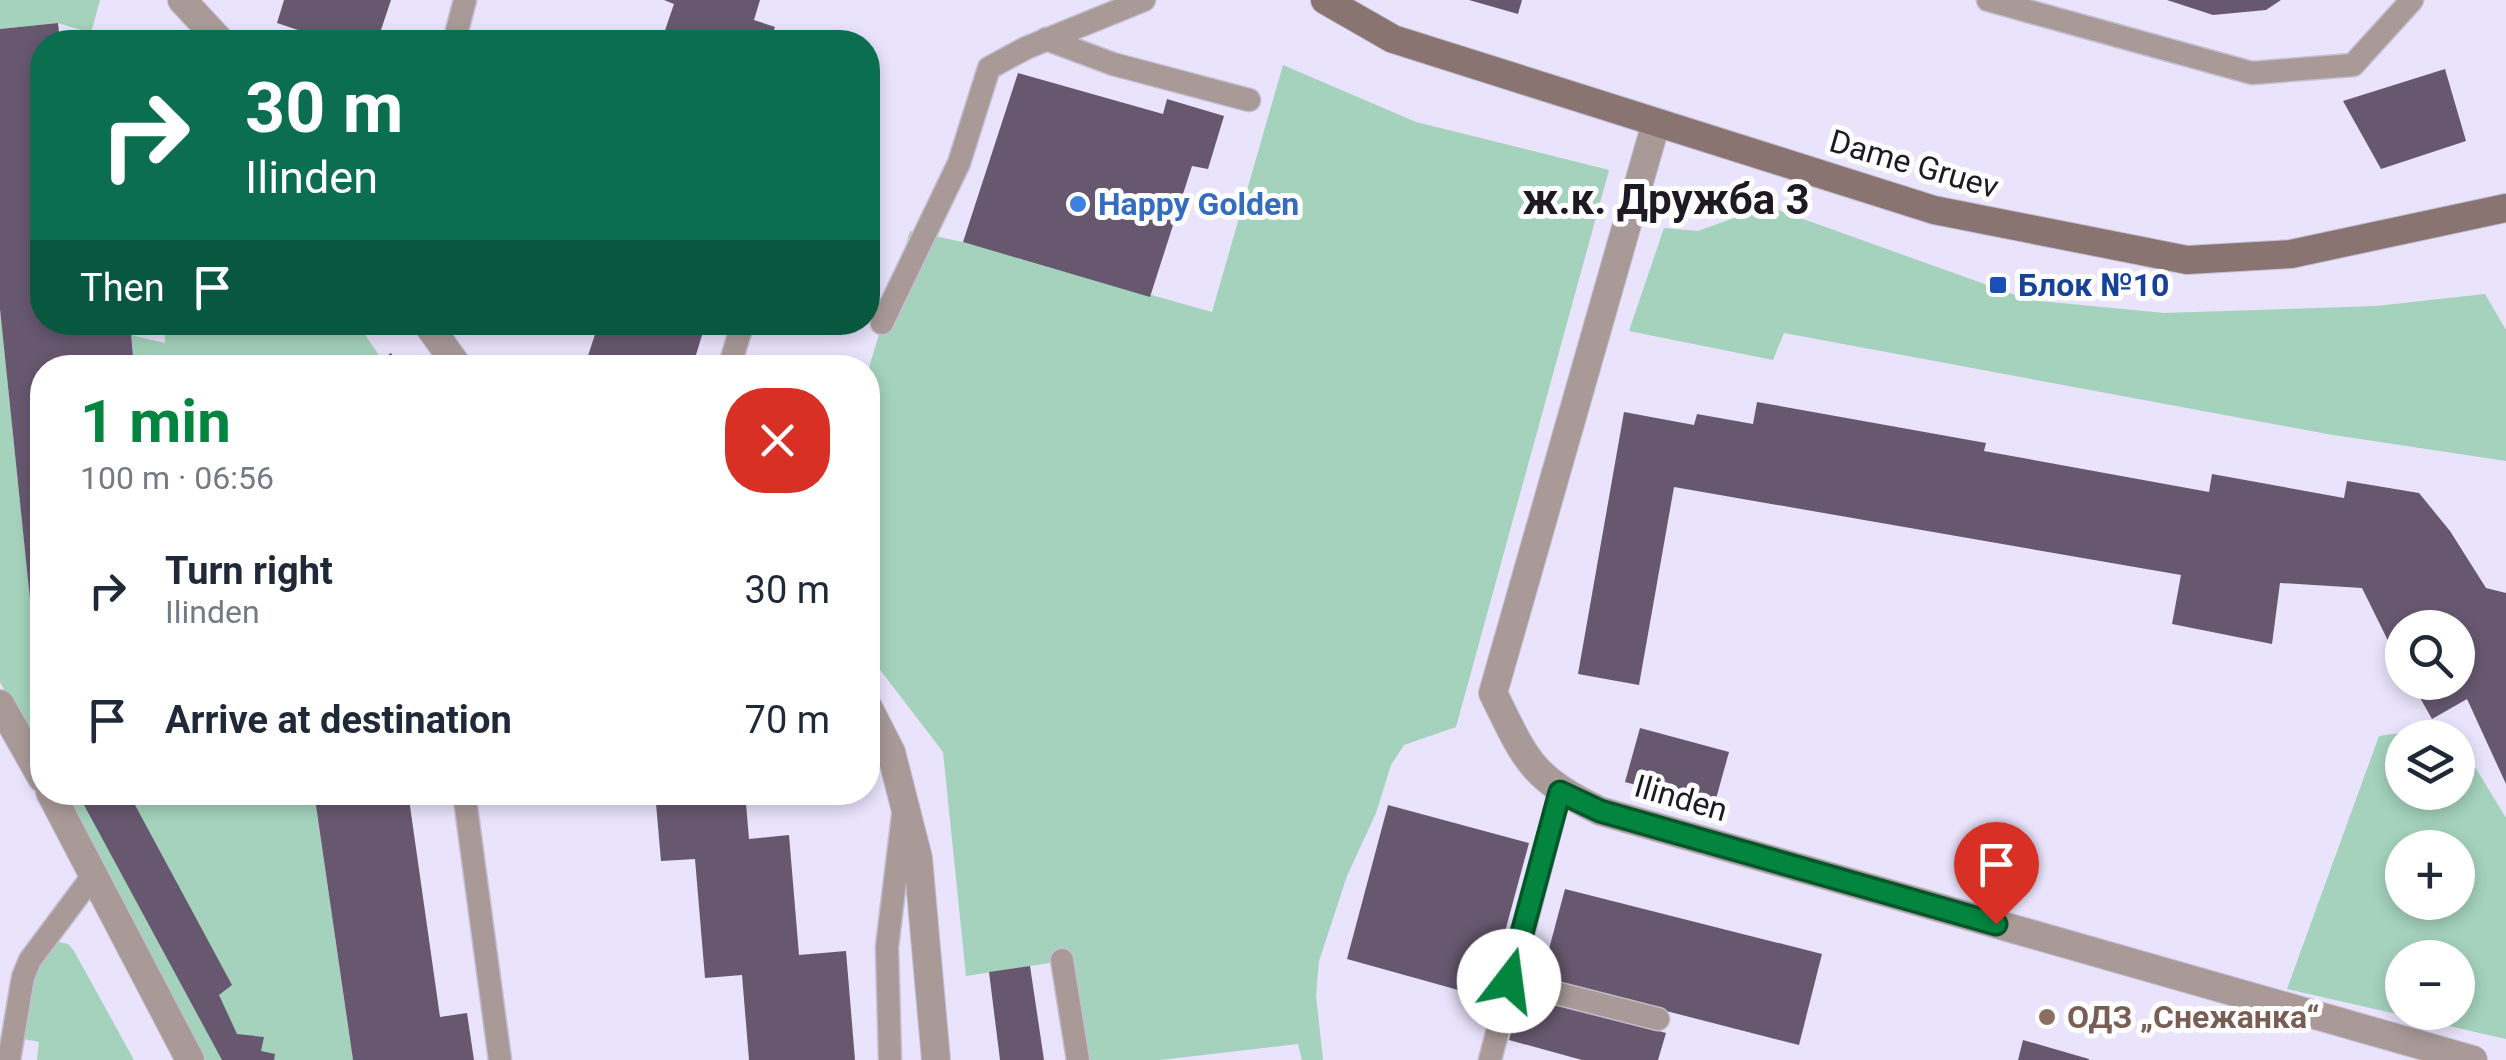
<!DOCTYPE html>
<html lang="en">
<head>
<meta charset="utf-8">
<style>
	:root { --surface:#fff; --page:#f6f6f7; --text:#1f2937; --muted:#747a83; --accent:#03843f }
	body { margin:0; font-family:Roboto,sans-serif; background:var(--page); color:var(--text); height:100vh; display:flex; flex-direction:column; font-size:38px; white-space:nowrap }
	* { box-sizing:border-box; margin:0 }
	p { font-size:32px; color:var(--muted) }
	.icon { flex:none; width:55px; height:55px; fill:none; stroke:currentColor; stroke-width:2; stroke-linecap:round; stroke-linejoin:round }
	.map { position:relative; flex:1; overflow:hidden }
	.panel { position:absolute; left:30px; top:355px; width:850px; height:450px; display:flex; flex-direction:column; background:var(--surface); border-radius:40px; box-shadow:0 5px 15px #0003 }
	.panel>* { flex:none }
	.hud { position:absolute; left:30px; top:30px; width:850px; height:305px; border-radius:40px; box-shadow:0 5px 15px #0003; background:#0b6e4f; color:#fff; overflow:hidden }
	.controls { position:absolute; left:2385px; top:610px; display:grid; gap:20px }
	.controls a { display:grid; place-items:center; width:90px; height:90px; border-radius:50%; background:var(--surface); box-shadow:0 5px 15px #0003; font-size:50px }
	.pin { position:absolute; display:grid; place-items:center; width:85px; height:85px; color:#fff; margin:-102px -42px; border-radius:50% 50% 50% 0; rotate:-45deg; box-shadow:0 0 10px #0007 }
	.pin .icon { rotate:45deg }
	.me { position:absolute; width:110px; margin:-55px; rotate:15deg; stroke-linejoin:round; filter:drop-shadow(0 0 8px #0008) }
	.turn { display:flex; align-items:center; gap:35px; height:210px; padding:0 50px; font-size:45px }
	.turn .icon { width:130px; height:130px; stroke-width:2.5 }
	.turn b { display:block; font-size:70px; line-height:85px }
	.then { display:flex; align-items:center; height:95px; padding:0 50px; background:#0003; gap:20px; font-size:38px }
	.round { display:grid; place-items:center; flex:none; width:105px; height:105px; border-radius:40px; background:var(--page) }
	.summary { display:flex; align-items:center; justify-content:space-between; height:170px; padding:0 50px }
	h1 { font-size:60px; font-weight:700; line-height:75px; color:var(--accent) }
	ul { padding:0; list-style:none }
	li { display:flex; align-items:center; gap:30px; height:130px; padding:0 50px }
	li div { flex:1 }
	li b { display:block; font-size:38px }
	li em { font-style:normal }
	.map>svg:first-child { display:block }
	.green { fill:#a4d2bc; fill-rule:evenodd }
	.building { fill:#67586f }
	.lines { fill:none; stroke-linecap:round; stroke-linejoin:round }
	.service-casing { stroke:#c4bfd4; stroke-width:25 }
	.minor-casing { stroke:#c4bfd4; stroke-width:30 }
	.secondary-casing { stroke:#c4bfd4; stroke-width:30 }
	.service { stroke:#a99a98; stroke-width:22 }
	.minor { stroke:#a99a98; stroke-width:28 }
	.secondary { stroke:#8a7472; stroke-width:28 }
	.route-casing { stroke:#025629; stroke-width:25 }
	.route { stroke:#03843f; stroke-width:18 }
	.shop-dot { fill:#3f7fe0; stroke:#fff; stroke-width:4 }
	.transit-dot { fill:#1a4fb4; stroke:#fff; stroke-width:4 }
	.education-dot { fill:#8d6e63; stroke:#fff; stroke-width:4 }
	.labels { text-anchor:middle; stroke-width:10; stroke-linejoin:round; paint-order:stroke }
	.street-label { font-size:32px; fill:#1d1a24; stroke:#fff }
	.shop-label { font-size:32px; font-weight:bold; fill:#366cbe; stroke:#fff; text-anchor:start }
	.transit-label { font-size:32px; font-weight:bold; fill:#164399; stroke:#fff; text-anchor:start }
	.education-label { font-size:32px; font-weight:bold; fill:#785e54; stroke:#fff; text-anchor:start }
	.district-label { font-size:42px; font-weight:bold; fill:#1d1a24; stroke:#fff }
</style>
</head>
<body>
<div class="map">
<svg width="2506" height="1060" viewBox="0 0 2506 1060">
	<rect width="100%" height="100%" fill="#e9e3fb"/>
	<g class="green">
		<path d="M0 0H100L91 33 58 23 0 29Z"/>
		<path d="M1283 65 1416 122 1609 170 1456 727 1404 745 1391 765 1376 813 1347 876 1319 961 1316 995 1323 1060H1302L1298 1044 1160 1060H1089L1074 959 966 976 943 752 868 654V371L910 231 963 242 1212 312Z"/>
		<path d="M1767 206 2029 300 2164 313 2376 306 2485 294 2506 330V461L2327 434 1784 333 1773 360 1629 331 1664 228 1698 231Z"/>
		<path d="M0 309 33 627H42V760L0 682Z"/>
		<path d="M165 323H357L387 367H134L131 335 165 343Z"/>
		<path d="M2449 726 2456 737 2402 738V792H2458V739L2506 818V1039L2287 989 2379 736ZM2402 848H2458V902H2402ZM2402 958H2458V1012H2402Z"/>
		<path d="M60 793H314L353 1060H200Z"/>
		<path d="M59 942 68 944 74 951 134 1060H37L39 1042 9 1036 45 952Z"/>
	</g>
	<g class="building">
		<path d="M284 0H391L377 42H304L307 33 277 23Z"/>
		<path d="M664 0H760L754 20 775 27 770 42H661L674 4Z"/>
		<path d="M1469 0H1522L1518 14Z"/>
		<path d="M2167 0H2281L2266 10 2213 15Z"/>
		<path d="M58 23 60 42H42V322H130L134 368H42V627L33 628 0 309V29Z"/>
		<path d="M2445 69 2466 141 2381 169 2343 101Z"/>
		<path d="M1018 73 1163 114 1167 99 1224 116 1208 169 1192 166 1150 297 963 242Z"/>
		<path d="M599 322H706L692 368H584Z"/>
		<path d="M391 353 401 368H368Z"/>
		<path d="M1757 402 1986 443 1984 451 2209 492 2212 474 2344 498 2347 481 2419 493 2450 531 2486 588 2506 593V784L2467 699 2432 719 2411 682H2458V628H2402V669L2362 588 2280 583 2272 644 2172 624 2181 575 1674 487 1639 685 1578 674 1624 412 1694 425 1697 414 1753 424Z"/>
		<path d="M1640 728 1729 752 1714 806 1625 782Z"/>
		<path d="M77 792H128L232 985 219 995 237 1034 264 1037 261 1051 275 1054 274 1060H222Z"/>
		<path d="M314 792H408L440 1017 467 1013 474 1060H353Z"/>
		<path d="M655 792H745L749 839 789 835 799 955 846 951 855 1060H749L742 975 705 978 695 859 661 861Z"/>
		<path d="M1388 805 1529 843 1487 998 1347 959Z"/>
		<path d="M1565 889 1822 954 1799 1045 1541 979Z"/>
		<path d="M1030 966 1044 1060H1000L989 972Z"/>
		<path d="M1521 994 1666 1033 1658 1060H1582L1509 1040Z"/>
		<path d="M2023 1040 2089 1059V1060H2018Z"/>
	</g>
	<g class="lines">
		<g class="service-casing">
			<g id="service">
				<path d="M1988 0 2252 73 2353 65 2412 0"/>
				<path d="M1046 39 1113 64 1249 100"/>
				<path d="M454 42 465 0"/>
				<path d="M882 323 959 163 989 68 1026 48 1144 0"/>
				<path d="M729 368 743 322"/>
				<path d="M464 792 500 1060"/>
				<path d="M1062 960 1078 1060"/>
				<path d="M1509 981 1658 1019"/>
				<path d="M9 1060 23 977 30 960 92 877"/>
				<path d="M890 1060 887 947 903 815"/>
				<path d="M1490 1060 1560 792"/>
			</g>
		</g>
		<g class="minor-casing">
			<g id="minor">
				<path d="M182 0 221 42"/>
				<path d="M1656 123 1493 693C1526 760 1530 777 1600 811L2473 1060"/>
				<path d="M426 322 459 368"/>
				<path d="M0 704 42 778"/>
				<path d="M868 707 891 752 918 858 936 1060"/>
				<path d="M50 792 190 1060"/>
			</g>
		</g>
		<g class="secondary-casing">
			<path id="secondary" d="M1325 0 1393 39 1934 210 2187 260 2291 254 2506 208"/>
		</g>
		<use href="#service" class="service"/>
		<use href="#minor" class="minor"/>
		<use href="#secondary" class="secondary"/>
	</g>
	<g class="lines">
		<g class="route-casing">
			<path id="route" d="M1509 981 1560 792 1600 811 1996 924"/>
		</g>
		<use href="#route" class="route"/>
	</g>
	<circle class="shop-dot" cx="1078" cy="204" r="10"/>
	<rect class="transit-dot" x="1988" y="275" width="20" height="20" rx="5"/>
	<circle class="education-dot" cx="2047" cy="1017" r="10"/>
	<g class="labels">
		<g class="street-label">
			<text transform="translate(1914 164) rotate(16)" y="11">Dame Gruev</text>
			<text transform="translate(1681 798) rotate(16)" y="11">Ilinden</text>
		</g>
		<g class="shop-label">
			<text x="1098" y="215">Happy Golden</text>
		</g>
		<g class="transit-label">
			<text x="2018" y="296">Блок №10</text>
		</g>
		<g class="education-label">
			<text x="2067" y="1028">ОДЗ „Снежанка“</text>
		</g>
		<g class="district-label">
			<text x="1666" y="214">ж.к. Дружба 3</text>
		</g>
	</g>
</svg>
<div class="controls">
<a><svg class="icon" aria-label="search" viewBox="0 0 24 24"><circle cx="10" cy="10" r="6"/><path d="M15 15l6 6"/></svg></a>
<a><svg class="icon" aria-label="layers" viewBox="0 0 24 24"><path d="M12 4l9 5-9 5-9-5zM3 14l9 5 9-5"/></svg></a>
<a>+</a>
<a>−</a>
</div>
<div class="pin" style="left:1996px;top:924px;background:#d93025"><svg class="icon" aria-label="arrive" viewBox="0 0 24 24"><path d="M6 21V4h12l-3 4 3 4H6"/></svg></div>
<svg class="me" style="left:1509px;top:981px" viewBox="-20 -20 40 40"><circle r="19" fill="#fff"/><path d="M0-13L10 11 0 6-10 11z" fill="#03843f"/></svg>
<div class="hud">
<div class="turn"><svg class="icon" aria-label="right" viewBox="0 0 24 24"><path d="M7 20v-9h11M14 6l5 5-5 5"/></svg><div><b>30 m</b>Ilinden</div></div>
<div class="then">Then<svg class="icon" aria-label="arrive" viewBox="0 0 24 24"><path d="M6 21V4h12l-3 4 3 4H6"/></svg></div>
</div>
<section class="panel">
<div class="summary"><div><h1>1 min</h1><p>100 m · 06:56</p></div><a class="round" style="background:#d93025;color:#fff"><svg class="icon" aria-label="close" viewBox="0 0 24 24"><path d="M6 6l12 12M18 6L6 18"/></svg></a></div>
<ul>
<li><svg class="icon" aria-label="right" viewBox="0 0 24 24"><path d="M7 20v-9h11M14 6l5 5-5 5"/></svg><div><b>Turn right</b><p>Ilinden</p></div><em>30 m</em></li>
<li><svg class="icon" aria-label="arrive" viewBox="0 0 24 24"><path d="M6 21V4h12l-3 4 3 4H6"/></svg><div><b>Arrive at destination</b></div><em>70 m</em></li>
</ul>
</section>
</div>
</body>
</html>
